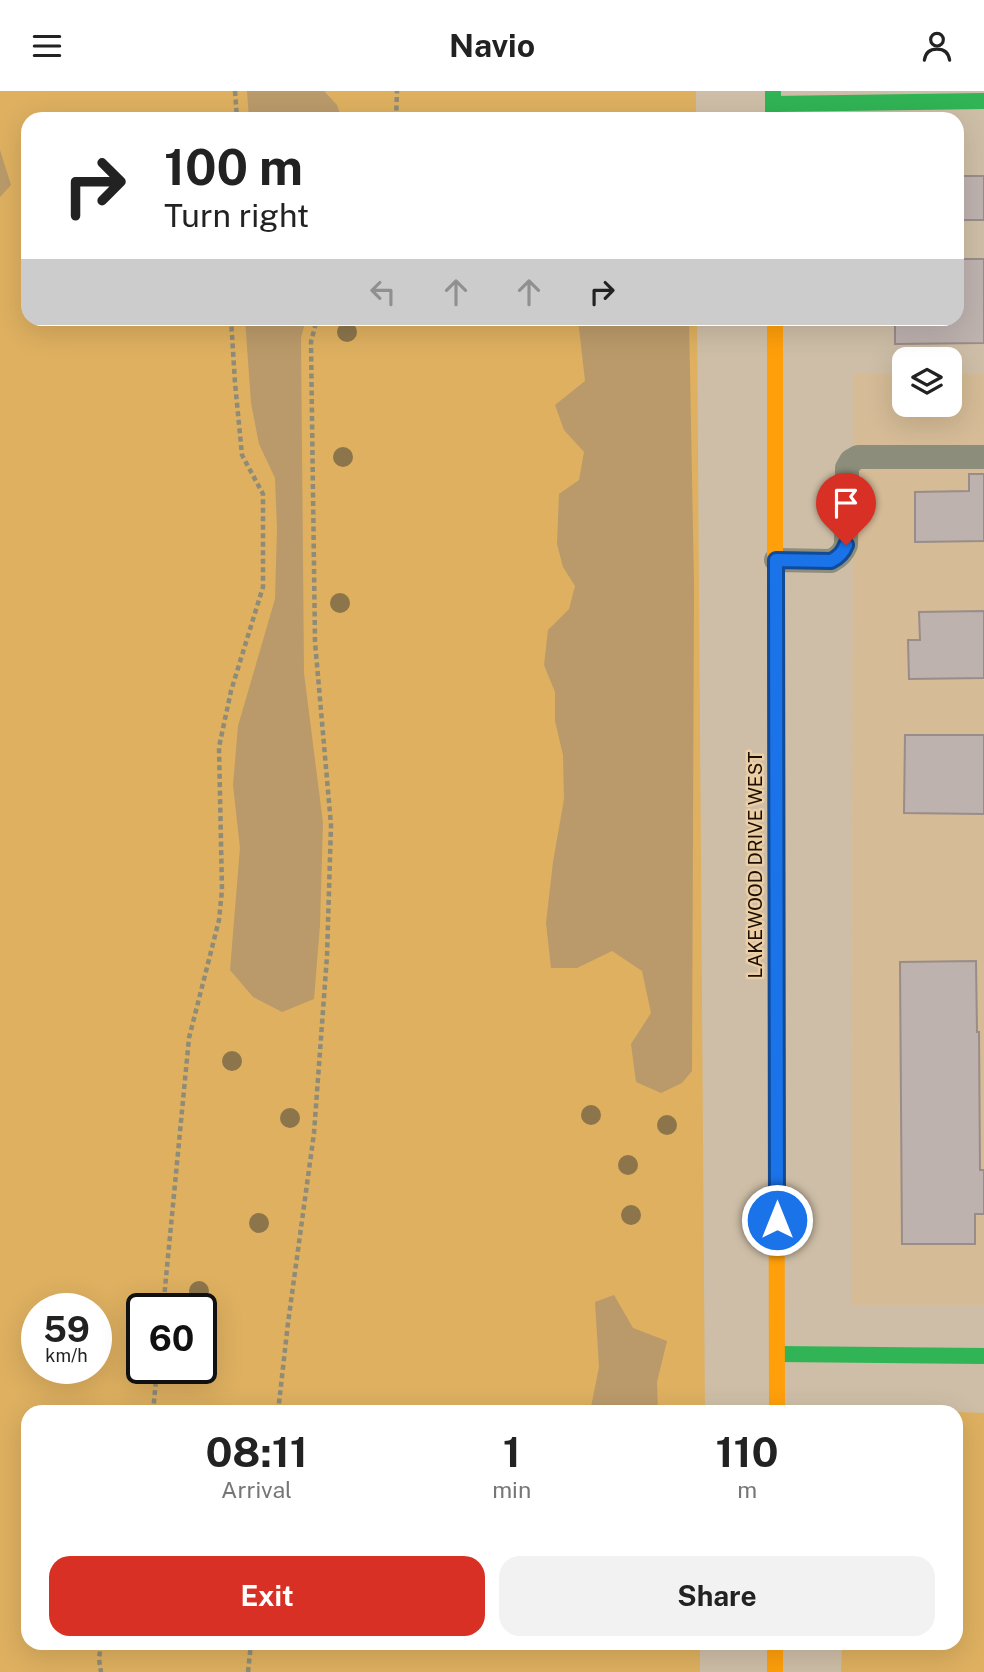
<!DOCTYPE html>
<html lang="en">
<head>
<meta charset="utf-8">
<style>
	:root { --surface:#fff; --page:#f2f2f2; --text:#222; --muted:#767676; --accent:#d93025 }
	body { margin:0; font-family:"Public Sans",sans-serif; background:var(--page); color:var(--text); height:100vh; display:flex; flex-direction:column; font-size:26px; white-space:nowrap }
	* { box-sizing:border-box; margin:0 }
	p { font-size:23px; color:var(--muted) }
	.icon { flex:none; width:38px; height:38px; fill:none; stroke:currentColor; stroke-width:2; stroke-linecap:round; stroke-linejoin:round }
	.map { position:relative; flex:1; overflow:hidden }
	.drawer { position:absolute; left:21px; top:1314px; width:942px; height:245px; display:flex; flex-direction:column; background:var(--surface); border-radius:21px; box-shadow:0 7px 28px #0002 }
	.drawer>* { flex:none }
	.guide { position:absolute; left:21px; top:21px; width:943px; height:214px; border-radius:21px; box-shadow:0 7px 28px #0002; background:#fff; color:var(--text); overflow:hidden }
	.buttons { position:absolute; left:892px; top:256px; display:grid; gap:14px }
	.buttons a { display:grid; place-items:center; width:70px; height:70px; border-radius:14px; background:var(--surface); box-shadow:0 7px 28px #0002; font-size:35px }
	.speed { position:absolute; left:21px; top:1202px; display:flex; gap:14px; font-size:35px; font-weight:700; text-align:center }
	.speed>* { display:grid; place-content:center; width:91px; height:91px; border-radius:50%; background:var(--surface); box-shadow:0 7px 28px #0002; line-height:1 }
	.speed small { font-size:18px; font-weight:400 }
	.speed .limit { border:4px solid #111; border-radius:10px; background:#fff; color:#111 }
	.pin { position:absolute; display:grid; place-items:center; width:60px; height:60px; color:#fff; margin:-72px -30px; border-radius:50% 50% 50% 0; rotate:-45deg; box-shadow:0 0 7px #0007 }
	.pin .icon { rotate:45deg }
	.me { position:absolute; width:77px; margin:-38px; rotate:0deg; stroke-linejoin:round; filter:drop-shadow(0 0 5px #0008) }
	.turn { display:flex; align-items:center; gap:24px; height:147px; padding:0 28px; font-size:32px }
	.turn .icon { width:91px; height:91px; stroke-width:2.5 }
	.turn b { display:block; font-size:49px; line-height:60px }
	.lanes { display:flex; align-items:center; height:66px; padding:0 28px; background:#0003; justify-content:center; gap:35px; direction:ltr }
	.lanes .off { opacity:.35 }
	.eta { display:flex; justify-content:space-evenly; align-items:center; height:119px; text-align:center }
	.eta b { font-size:42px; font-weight:700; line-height:49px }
	.cta { display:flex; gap:14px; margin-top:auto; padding:14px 28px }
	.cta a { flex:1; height:80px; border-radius:21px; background:var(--accent); color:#fff; font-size:28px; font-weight:700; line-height:80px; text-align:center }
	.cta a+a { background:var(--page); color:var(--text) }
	header { display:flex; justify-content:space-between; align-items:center; height:91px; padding:0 28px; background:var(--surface); font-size:32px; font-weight:700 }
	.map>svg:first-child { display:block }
	.built { fill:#d5bb96 }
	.green { fill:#deb060; fill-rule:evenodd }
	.forest { fill:#ba9a6a }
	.building { fill:#beb2af; stroke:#998c89; stroke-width:2 }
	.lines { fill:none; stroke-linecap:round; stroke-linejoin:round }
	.path { stroke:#8e8b79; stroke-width:4.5; stroke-dasharray:5 3.5; stroke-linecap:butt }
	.lane { stroke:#8d8d7b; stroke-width:24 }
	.fast { stroke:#30b455; stroke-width:16 }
	.slow { stroke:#ff9f0a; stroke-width:16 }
	.jam { stroke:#e5322d; stroke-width:16 }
	.tree { fill:#8d754b }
	.route-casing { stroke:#114b97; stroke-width:18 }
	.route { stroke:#1a73e8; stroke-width:12 }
	.labels { text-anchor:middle; stroke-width:5; stroke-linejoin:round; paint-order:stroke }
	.street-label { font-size:19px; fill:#1a0f02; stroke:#eccea4 }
</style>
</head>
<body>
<header><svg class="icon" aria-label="menu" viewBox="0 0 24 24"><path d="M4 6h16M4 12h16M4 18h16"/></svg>Navio<svg class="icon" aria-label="person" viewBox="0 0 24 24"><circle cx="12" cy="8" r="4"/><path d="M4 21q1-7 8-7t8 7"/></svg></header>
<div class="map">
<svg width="984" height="1581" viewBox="0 0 984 1581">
	<rect width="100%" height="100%" fill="#cebea7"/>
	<path class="built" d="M853 283H905V313H950V283H984V1214H851Z"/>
	<g class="green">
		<path d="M0 0H696V28H28V228H697L705 1321H28V1552H700V1581H0ZM37 1218H96V1278H37ZM142 1218H201V1278H142Z"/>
		<path d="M956 1321 984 1322V1581H841L842 1552H956Z"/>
	</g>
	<g class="forest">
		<path d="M247 0H324L337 14 342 28H249Z"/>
		<path d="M0 59 11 94 0 106Z"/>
		<path d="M245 228H306L301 247 304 582 323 732 320 834 314 908 282 921 253 906 230 879 240 757 233 694 238 635 275 508 277 438 275 387 259 353 251 312Z"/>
		<path d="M578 228H689L694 494 692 980 682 992 661 1002 636 991 631 953 651 922 642 880 612 860 577 877H551L546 832 553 771 564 708 563 664 555 630V601L544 574 548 539 569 518 575 495 563 476 557 453 559 403 579 389 584 361 564 339 555 314 585 290Z"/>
		<path d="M614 1204 633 1237 667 1250 657 1291 658 1321H590L599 1276 595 1211Z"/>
	</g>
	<g class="building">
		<rect x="957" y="85" width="27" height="44"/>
		<path d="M957 168H984V252L895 253V228H957Z"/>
		<path d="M969 383H984V450L915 451V401L969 400Z"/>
		<path d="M984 520V587L909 588 908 549H920L919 521Z"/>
		<path d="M905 644H984V723L904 722Z"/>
		<path d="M976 870 977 941H979L980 1079H984V1123H975V1153H902L900 871Z"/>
	</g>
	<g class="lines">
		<g class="path">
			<path d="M235 0 237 28"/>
			<path d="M396 28 397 0"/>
			<path d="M163 1218 189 947 219 829 222 799 219 656 231 600 263 496V403L242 364 235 292 231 228"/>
			<path d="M153 1321 157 1278"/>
			<path d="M278 1321 288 1232 314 1042 327 865 331 734 315 551 311 251 317 228"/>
			<path d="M101 1552 99 1568 101 1581"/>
			<path d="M248 1581 251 1552"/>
		</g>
		<path class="lane" d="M776 469 831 470C839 466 843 462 846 454L847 377 851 370 858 366H984"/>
		<g class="fast">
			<path d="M773 0V28"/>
			<path d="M773 13 984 10"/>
			<path d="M778 1263 984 1265"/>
		</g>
		<g class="slow">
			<path d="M775 228V494"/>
			<path d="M776 794 777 1321"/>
			<path d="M775 1552V1581"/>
		</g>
		<path class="jam" d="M775 494 776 794"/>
	</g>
	<g class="tree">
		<circle cx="347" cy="241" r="10"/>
		<circle cx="343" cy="366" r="10"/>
		<circle cx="340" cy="512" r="10"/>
		<circle cx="232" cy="970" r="10"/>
		<circle cx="591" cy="1024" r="10"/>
		<circle cx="290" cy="1027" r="10"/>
		<circle cx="667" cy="1034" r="10"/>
		<circle cx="628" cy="1074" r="10"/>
		<circle cx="631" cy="1124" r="10"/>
		<circle cx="259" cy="1132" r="10"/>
		<circle cx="199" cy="1200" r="10"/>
	</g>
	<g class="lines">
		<g class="route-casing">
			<path id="route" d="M777 1129 776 469 831 470C839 466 843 462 846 454"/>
		</g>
		<use href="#route" class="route"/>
	</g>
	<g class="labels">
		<g class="street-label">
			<text transform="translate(755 774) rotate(-90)" y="7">LAKEWOOD DRIVE WEST</text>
		</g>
	</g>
</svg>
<div class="buttons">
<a><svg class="icon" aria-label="layers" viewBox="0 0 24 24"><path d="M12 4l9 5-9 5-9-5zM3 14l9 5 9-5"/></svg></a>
</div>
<div class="speed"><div>59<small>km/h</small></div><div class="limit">60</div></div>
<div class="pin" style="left:846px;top:454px;background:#d93025"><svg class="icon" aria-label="arrive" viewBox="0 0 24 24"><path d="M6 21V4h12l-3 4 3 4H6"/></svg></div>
<svg class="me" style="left:777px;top:1129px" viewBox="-20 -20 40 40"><circle r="17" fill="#1a73e8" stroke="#fff" stroke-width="3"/><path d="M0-11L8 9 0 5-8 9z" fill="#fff"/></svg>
<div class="guide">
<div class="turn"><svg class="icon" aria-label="right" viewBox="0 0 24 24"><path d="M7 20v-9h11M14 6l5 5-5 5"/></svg><div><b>100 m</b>Turn right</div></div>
<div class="lanes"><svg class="icon off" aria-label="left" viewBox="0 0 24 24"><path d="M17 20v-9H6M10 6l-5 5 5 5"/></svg><svg class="icon off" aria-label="ahead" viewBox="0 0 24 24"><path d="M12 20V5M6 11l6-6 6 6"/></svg><svg class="icon off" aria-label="ahead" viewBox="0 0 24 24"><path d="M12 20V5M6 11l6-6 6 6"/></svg><svg class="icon" aria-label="right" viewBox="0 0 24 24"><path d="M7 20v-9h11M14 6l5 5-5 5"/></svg></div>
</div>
<section class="drawer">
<div class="eta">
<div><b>08:11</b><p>Arrival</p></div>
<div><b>1</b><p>min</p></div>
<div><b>110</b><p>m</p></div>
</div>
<div class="cta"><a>Exit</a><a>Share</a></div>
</section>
</div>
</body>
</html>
